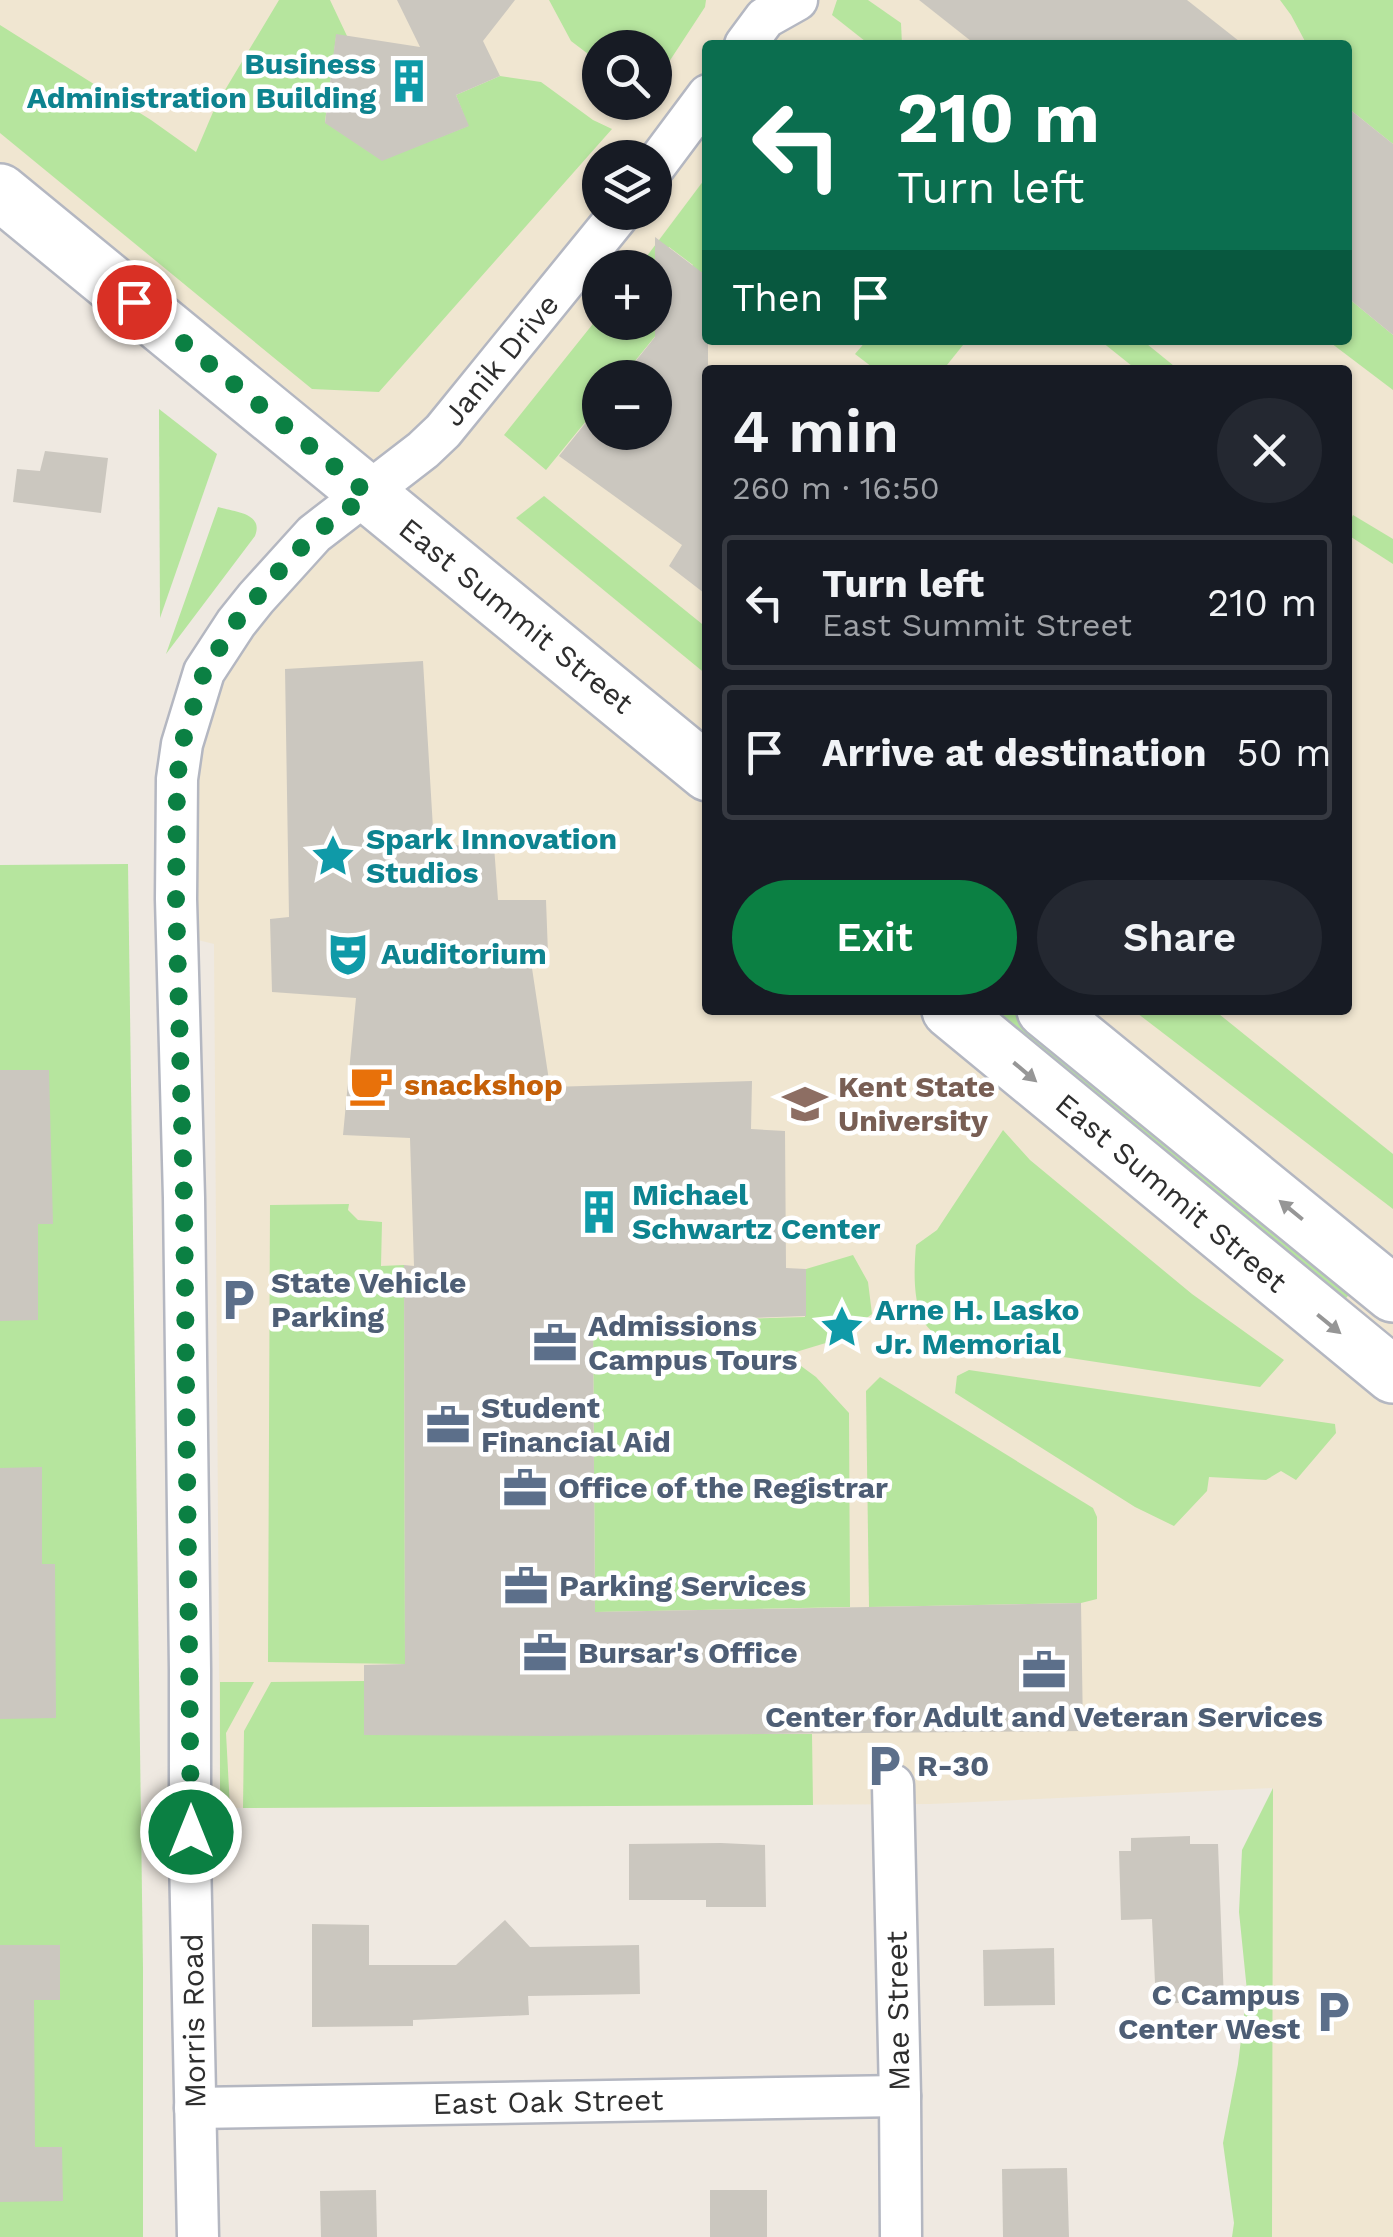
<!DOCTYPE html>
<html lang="en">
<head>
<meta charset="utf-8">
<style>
	:root { --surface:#171b24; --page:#242831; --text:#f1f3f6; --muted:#9ea1a6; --line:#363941; --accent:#0b8043 }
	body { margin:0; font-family:"Work Sans",sans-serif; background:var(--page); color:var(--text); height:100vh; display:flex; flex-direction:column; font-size:38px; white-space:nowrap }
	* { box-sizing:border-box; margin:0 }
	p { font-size:32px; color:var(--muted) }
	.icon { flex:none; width:55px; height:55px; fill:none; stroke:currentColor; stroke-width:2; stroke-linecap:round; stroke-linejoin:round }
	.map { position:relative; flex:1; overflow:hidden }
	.details { position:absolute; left:702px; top:365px; width:650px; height:650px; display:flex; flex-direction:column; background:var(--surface); border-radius:10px; box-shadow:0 2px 8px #0004 }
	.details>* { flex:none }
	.top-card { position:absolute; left:702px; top:40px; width:650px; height:305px; border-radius:10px; box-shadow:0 2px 8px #0004; background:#0b6e4f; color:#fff; overflow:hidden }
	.controls { position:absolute; left:582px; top:30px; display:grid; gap:20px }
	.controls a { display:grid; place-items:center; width:90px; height:90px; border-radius:50%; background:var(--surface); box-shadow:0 2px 8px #0004; font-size:50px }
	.pin { position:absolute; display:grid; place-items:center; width:85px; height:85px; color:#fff; margin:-42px; border:5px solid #fff; border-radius:50%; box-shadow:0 2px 10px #0007 }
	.me { position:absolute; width:110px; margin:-55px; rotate:0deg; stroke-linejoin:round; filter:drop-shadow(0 0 8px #0008) }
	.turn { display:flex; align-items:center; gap:35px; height:210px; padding:0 30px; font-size:45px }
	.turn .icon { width:130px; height:130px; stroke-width:2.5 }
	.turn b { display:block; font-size:70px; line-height:85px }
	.then { display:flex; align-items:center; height:95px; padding:0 30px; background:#0003; gap:20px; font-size:38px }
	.round { display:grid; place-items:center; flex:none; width:105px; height:105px; border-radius:52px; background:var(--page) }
	.head { display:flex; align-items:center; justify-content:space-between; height:170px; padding:0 30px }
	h1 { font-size:60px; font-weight:600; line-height:75px }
	.cta { display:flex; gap:20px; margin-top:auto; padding:20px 30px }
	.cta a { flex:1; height:115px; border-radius:60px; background:var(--accent); color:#fff; font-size:40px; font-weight:600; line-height:115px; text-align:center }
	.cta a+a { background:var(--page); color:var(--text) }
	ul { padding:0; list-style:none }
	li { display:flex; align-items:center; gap:30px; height:135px; margin:0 20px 15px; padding:0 10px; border:5px solid var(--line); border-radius:10px }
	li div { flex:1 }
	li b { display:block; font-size:38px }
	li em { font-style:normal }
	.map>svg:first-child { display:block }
	.education { fill:#f0e6d1; fill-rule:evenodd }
	.green { fill:#b6e59e }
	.building { fill:#cbc7bf }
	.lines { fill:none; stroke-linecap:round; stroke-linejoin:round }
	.minor-casing { stroke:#b4b7c1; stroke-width:45 }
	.secondary-casing { stroke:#b4b7c1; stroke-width:60 }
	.minor { stroke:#fff; stroke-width:40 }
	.secondary { stroke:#fff; stroke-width:55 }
	.oneway { fill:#969696 }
	.route { stroke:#0b8043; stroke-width:18; stroke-dasharray:0 32.4 }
	.labels { text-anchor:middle; stroke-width:9; stroke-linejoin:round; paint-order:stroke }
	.culture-label { font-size:30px; font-weight:bold; fill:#0d838f; stroke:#fff; text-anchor:start }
	.street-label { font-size:30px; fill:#2e2e2e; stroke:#fff }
	.food-label { font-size:30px; font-weight:bold; fill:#c56008; stroke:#fff; text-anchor:start }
	.education-label { font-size:30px; font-weight:bold; fill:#785e54; stroke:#fff; text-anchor:start }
	.service-label { font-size:30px; font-weight:bold; fill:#4e5e75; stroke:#fff; text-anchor:start }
</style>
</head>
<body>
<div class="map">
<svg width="1393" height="2237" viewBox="0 0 1393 2237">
	<rect width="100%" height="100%" fill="#efe9e1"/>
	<path class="education" d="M0 0H1393V2237H1272V1788L930 1804 220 1808 214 944 178 935 204 672 367 494 0 192ZM708 45H1348V340H708ZM600 48H655V102H600ZM600 158H655V212H600ZM600 268H655V322H600ZM708 370H1348V1010H708ZM600 378H655V432H600Z"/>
	<g class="green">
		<path d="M279 0H330L347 36 336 37 325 122 382 160 468 126 456 95 500 76 541 82 593 120 612 129 379 392 312 389 0 133V25L151 120 196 152 216 105Z"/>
		<path d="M549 0H706L705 7 665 68 655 73V48H600V63L571 41Z"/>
		<path d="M837 0H868L901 23 902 45H870L832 15Z"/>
		<path d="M1280 0H1393V144L1348 108V45H1307L1291 15Z"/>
		<path d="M707 176V270L694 286 684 278 693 265 669 247 653 267 644 260Z"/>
		<path d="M1348 298 1393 335V390L1327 340H1348Z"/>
		<path d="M600 315V322H655L670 318 622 377 600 378V404L546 470 504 435Z"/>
		<path d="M867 340H967L943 370H876L855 354Z"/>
		<path d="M1115 340H1142L1179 370H1137L1102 342Z"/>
		<path d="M159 409 217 454 160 618Z"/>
		<path d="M544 496 707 628V675L516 518Z"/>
		<path d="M218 507C235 512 264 513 255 536L166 654Z"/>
		<path d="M1353 515 1393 539V564L1348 535V525Z"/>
		<path d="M128 864 143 1969V2237H0V865Z"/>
		<path d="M978 1010H1014L1354 1289 1339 1306Z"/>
		<path d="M1133 1010H1214L1393 1154V1209Z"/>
		<path d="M1003 1130 1030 1160 1192 1294 1284 1360 1260 1387 965 1342C956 1339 941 1337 933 1332 911 1316 914 1268 916 1245L937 1230Z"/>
		<path d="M349 1204 348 1210 358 1220 382 1222 381 1266 404 1265 405 1664 268 1662 270 1205Z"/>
		<path d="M853 1255 868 1282 872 1314 839 1339 786 1355 816 1377 849 1413 850 1607 595 1612 593 1323 805 1317 806 1269Z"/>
		<path d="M969 1370 1335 1424 1336 1433 1296 1480 1281 1471 1266 1480 1209 1477 1207 1491 1174 1526 1135 1507 955 1393 957 1376Z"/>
		<path d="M880 1377 1093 1508 1097 1517V1599L1081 1603 869 1607 866 1391Z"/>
		<path d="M364 1681V1735L812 1734 813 1805 243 1808 244 1731 271 1682Z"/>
		<path d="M220 1682H254L226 1733 230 1808H220Z"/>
		<path d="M1273 1788 1272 2237H1232L1234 2223 1223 2143 1238 2064 1247 1991 1239 1912 1242 1850Z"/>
	</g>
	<g class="building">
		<path d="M397 0H515L483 41 500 76 456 95 469 126 382 161 325 123 336 34 420 47Z"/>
		<path d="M919 0H1187L1244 45H976Z"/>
		<path d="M1348 108 1393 144V335L1348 298Z"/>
		<path d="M655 237 708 277V596L669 566 682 545 559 456 600 405V432H655V378H622L655 337Z"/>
		<path d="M45 451 108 458 101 513 13 502 17 469 40 471Z"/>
		<path d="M423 661 434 845 494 846 498 900H546L548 954 530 955 550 1087 752 1081 751 1129 785 1131 786 1268 806 1269V1316L593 1323 595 1612 1081 1603 1083 1731 552 1736 364 1735V1665L405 1664 404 1265 414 1266 410 1138 343 1135 356 998 272 992 270 919 289 917 285 669Z"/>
		<path d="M0 1070H49L53 1224H38V1320L0 1321Z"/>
		<path d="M42 1467V1564H55L56 1718 0 1719V1468Z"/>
		<path d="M1190 1836V1844H1218L1224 2001 1156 2004 1152 1919 1121 1920 1119 1851H1131V1838Z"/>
		<path d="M721 1843 765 1845 766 1907H706V1900H629V1844Z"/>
		<path d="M505 1920 530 1947 639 1945 640 1994 528 1996 529 2015 413 2020V2026L312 2027V1924L369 1925V1965H456Z"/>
		<path d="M0 1945H60V2000H34L35 2147H62L63 2201 0 2202Z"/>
		<path d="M1054 1948 1055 2005 984 2006 983 1950Z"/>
		<path d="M1067 2168 1069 2237H1003L1002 2169Z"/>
		<path d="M376 2190 377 2237H321L320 2191Z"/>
		<rect x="710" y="2190" width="57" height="47"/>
	</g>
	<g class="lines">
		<g class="minor-casing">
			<g id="minor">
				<path d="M745 45 765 18 797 0"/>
				<path d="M655 166 708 95"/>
				<path d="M893 1785 900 2096 901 2237"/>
				<path d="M195 2108 900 2096"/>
				<path d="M198 2237 190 1856V1670L184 1198 176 899 177 779 182 744 204 672 236 623 256 598 314 534 423 450 443 431 621 212"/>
			</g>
		</g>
		<g class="secondary-casing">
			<g id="secondary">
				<path d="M0 192 708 773"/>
				<path d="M950 1010 1393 1375"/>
				<path d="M1045 1010 1393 1294"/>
			</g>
		</g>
		<use href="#minor" class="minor"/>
		<use href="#secondary" class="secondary"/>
	</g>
	<defs><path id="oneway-solid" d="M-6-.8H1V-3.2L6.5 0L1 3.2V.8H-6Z" transform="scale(2.5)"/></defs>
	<g class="oneway">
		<use href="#oneway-solid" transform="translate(1025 1072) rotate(40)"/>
		<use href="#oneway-solid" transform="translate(1291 1210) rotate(-141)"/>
		<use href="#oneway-solid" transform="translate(1329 1324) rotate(39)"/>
	</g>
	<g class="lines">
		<path class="route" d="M134 302 368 494 314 534 280 570 236 622 204 672 182 744 177 779 176 899 184 1198 191 1832"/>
	</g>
	<defs>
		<g id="building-bare" transform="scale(3.45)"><path d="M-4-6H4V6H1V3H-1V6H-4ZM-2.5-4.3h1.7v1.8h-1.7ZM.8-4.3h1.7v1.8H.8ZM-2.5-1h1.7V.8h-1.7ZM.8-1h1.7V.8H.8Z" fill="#0f9aa8" stroke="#fff" stroke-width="2.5" paint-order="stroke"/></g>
		<g id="sight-bare" transform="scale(3.45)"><path d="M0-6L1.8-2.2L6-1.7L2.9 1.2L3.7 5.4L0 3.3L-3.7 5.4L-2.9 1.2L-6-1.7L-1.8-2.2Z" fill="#0f9aa8" stroke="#fff" stroke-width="2.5" paint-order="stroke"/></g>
		<g id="theatre-bare" transform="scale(3.45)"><path d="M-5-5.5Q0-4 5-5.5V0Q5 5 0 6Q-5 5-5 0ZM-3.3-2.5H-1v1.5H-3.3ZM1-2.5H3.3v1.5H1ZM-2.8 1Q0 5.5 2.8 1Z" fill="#0f9aa8" stroke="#fff" stroke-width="2.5" paint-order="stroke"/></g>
		<g id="cafe-bare" transform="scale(3.45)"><path d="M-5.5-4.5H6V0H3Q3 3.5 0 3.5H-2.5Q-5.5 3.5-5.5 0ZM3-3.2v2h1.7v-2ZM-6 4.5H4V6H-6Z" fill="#e8710a" stroke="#fff" stroke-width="2.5" paint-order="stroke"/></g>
		<g id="university-bare" transform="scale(3.45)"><path d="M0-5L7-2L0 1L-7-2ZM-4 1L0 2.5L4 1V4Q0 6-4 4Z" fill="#8d6e63" stroke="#fff" stroke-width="2.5" paint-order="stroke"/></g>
		<g id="parking-bare" transform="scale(3.45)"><path d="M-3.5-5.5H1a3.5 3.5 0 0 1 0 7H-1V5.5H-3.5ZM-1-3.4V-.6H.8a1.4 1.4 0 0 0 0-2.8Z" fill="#5c6f8a" stroke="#fff" stroke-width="2.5" paint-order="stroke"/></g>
		<g id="office-bare" transform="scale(3.45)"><path d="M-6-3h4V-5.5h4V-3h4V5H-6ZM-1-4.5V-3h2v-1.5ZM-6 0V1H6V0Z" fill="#5c6f8a" stroke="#fff" stroke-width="2.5" paint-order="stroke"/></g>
	</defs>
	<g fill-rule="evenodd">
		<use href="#building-bare" x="409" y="81"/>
		<use href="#sight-bare" x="333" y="856"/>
		<use href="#theatre-bare" x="348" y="954"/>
		<use href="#cafe-bare" x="371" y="1085"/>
		<use href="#university-bare" x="805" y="1104"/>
		<use href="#building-bare" x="599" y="1212"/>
		<use href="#parking-bare" x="238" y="1300"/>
		<use href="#sight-bare" x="842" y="1327"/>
		<use href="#office-bare" x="555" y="1343"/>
		<use href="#office-bare" x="448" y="1425"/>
		<use href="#office-bare" x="525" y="1488"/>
		<use href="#office-bare" x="526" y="1586"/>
		<use href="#office-bare" x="545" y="1653"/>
		<use href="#office-bare" x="1044" y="1670"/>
		<use href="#parking-bare" x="884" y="1766"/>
		<use href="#parking-bare" x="1333" y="2012"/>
	</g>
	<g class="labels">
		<g class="culture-label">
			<text x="376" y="74" text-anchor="end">Business<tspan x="376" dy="34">Administration Building</tspan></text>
			<text x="366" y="849">Spark Innovation<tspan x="366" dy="34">Studios</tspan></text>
			<text x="381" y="964">Auditorium</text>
			<text x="632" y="1205">Michael<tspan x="632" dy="34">Schwartz Center</tspan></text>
			<text x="875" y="1320">Arne H. Lasko<tspan x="875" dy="34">Jr. Memorial</tspan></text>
		</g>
		<g class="street-label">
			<text transform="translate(501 360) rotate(-50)" y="10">Janik Drive</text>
			<text transform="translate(516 616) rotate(39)" y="10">East Summit Street</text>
			<text transform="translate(1171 1193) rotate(40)" y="10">East Summit Street</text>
			<text transform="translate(898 2011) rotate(-91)" y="10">Mae Street</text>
			<text transform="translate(194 2021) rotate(-91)" y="10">Morris Road</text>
			<text transform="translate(548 2102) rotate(-1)" y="10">East Oak Street</text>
		</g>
		<g class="food-label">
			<text x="404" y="1095">snackshop</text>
		</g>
		<g class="education-label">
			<text x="838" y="1097">Kent State<tspan x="838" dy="34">University</tspan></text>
		</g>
		<g class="service-label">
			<text x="271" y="1293">State Vehicle<tspan x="271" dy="34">Parking</tspan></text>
			<text x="588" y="1336">Admissions<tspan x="588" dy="34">Campus Tours</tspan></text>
			<text x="481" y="1418">Student<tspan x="481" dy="34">Financial Aid</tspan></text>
			<text x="558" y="1498">Office of the Registrar</text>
			<text x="559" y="1596">Parking Services</text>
			<text x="578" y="1663">Bursar's Office</text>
			<text x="1044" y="1727" text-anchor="middle">Center for Adult and Veteran Services</text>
			<text x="917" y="1776">R-30</text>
			<text x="1300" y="2005" text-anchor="end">C Campus<tspan x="1300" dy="34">Center West</tspan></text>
		</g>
	</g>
</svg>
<div class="controls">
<a><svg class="icon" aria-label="search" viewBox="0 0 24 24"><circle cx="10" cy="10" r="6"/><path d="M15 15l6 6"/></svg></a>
<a><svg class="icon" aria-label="layers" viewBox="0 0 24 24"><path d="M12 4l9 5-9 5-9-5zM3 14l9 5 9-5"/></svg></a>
<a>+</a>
<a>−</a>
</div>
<div class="pin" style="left:134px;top:302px;background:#d93025"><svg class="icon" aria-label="arrive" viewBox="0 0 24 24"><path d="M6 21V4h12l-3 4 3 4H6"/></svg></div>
<svg class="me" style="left:191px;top:1832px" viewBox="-20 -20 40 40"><circle r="17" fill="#0b8043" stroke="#fff" stroke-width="3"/><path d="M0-11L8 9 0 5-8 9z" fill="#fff"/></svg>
<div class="top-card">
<div class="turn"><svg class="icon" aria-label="left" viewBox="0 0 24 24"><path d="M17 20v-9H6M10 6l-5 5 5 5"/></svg><div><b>210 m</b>Turn left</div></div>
<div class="then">Then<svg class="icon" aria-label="arrive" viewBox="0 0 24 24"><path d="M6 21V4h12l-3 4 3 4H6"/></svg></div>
</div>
<section class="details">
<div class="head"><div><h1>4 min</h1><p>260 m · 16:50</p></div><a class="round"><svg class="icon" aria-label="close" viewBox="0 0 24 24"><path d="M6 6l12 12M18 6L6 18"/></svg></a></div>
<ul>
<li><svg class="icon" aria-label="left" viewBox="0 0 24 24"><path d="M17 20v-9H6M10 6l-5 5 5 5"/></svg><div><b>Turn left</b><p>East Summit Street</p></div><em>210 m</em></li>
<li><svg class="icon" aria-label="arrive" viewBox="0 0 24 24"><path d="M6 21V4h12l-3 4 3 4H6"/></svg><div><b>Arrive at destination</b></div><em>50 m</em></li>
</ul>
<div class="cta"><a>Exit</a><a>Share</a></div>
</section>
</div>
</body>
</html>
